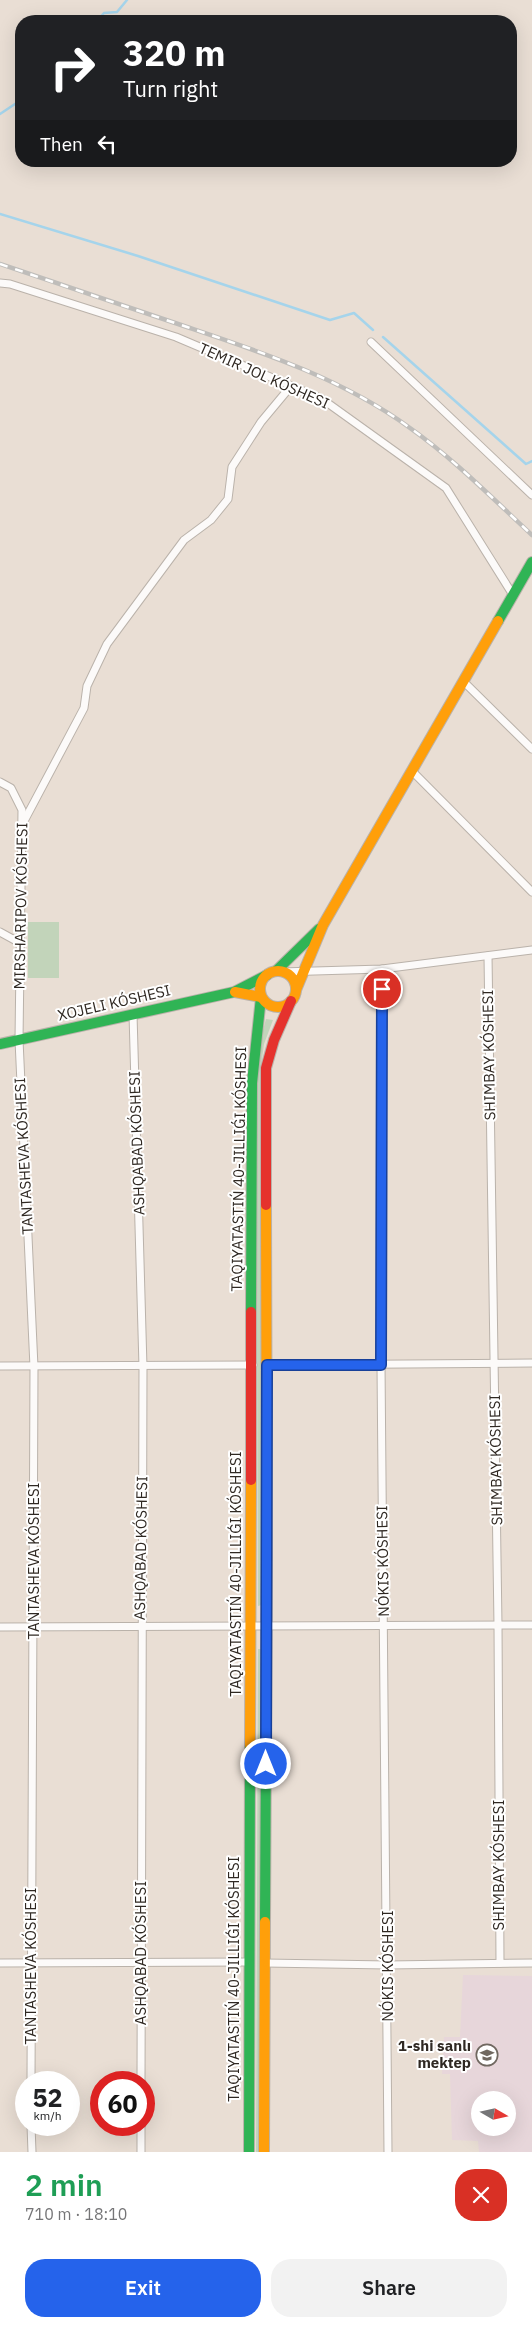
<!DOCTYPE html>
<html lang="en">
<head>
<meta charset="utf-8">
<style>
	:root { --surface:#fff; --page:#f2f2f2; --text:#202124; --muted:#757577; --accent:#2563eb }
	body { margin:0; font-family:"IBM Plex Sans",sans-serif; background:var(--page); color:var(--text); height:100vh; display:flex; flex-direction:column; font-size:19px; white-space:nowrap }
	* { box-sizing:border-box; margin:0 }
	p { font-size:16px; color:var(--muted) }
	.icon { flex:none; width:28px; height:28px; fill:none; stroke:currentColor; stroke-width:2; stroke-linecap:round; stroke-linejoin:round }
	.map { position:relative; height:2152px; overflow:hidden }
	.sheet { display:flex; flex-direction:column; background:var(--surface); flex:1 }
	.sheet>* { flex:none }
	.banner { position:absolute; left:15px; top:15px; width:502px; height:152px; border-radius:20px; box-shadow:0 5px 20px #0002; background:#202124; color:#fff; overflow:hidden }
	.needle { width:32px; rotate:99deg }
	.controls { position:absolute; left:471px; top:2091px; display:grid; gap:10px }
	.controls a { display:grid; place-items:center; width:45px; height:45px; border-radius:50%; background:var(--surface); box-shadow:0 5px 20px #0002; font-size:25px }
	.speed { position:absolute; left:15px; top:2071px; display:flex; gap:10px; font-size:25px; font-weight:700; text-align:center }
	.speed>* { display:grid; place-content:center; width:65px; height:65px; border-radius:50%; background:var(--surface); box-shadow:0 5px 20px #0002; line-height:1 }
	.speed small { font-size:12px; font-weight:400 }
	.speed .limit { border:8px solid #d22; background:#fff; color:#111 }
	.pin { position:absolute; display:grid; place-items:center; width:42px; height:42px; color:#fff; margin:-21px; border:2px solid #fff; border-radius:50%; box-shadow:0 1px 5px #0007 }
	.me { position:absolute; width:55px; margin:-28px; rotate:0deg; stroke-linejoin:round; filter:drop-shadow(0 0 4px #0008) }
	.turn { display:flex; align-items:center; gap:18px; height:105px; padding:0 25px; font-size:22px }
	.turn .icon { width:65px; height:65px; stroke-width:2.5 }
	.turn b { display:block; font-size:35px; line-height:42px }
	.then { display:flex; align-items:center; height:48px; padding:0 25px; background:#0003; gap:10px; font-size:19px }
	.round { display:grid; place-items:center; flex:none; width:52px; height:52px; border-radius:20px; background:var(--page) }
	.head { display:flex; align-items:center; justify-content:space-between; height:85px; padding:0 25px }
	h1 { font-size:30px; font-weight:600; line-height:38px; color:#1e9e55 }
	.primary-button { display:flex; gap:10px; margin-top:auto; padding:10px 25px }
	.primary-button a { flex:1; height:58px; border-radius:20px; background:var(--accent); color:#fff; font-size:20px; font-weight:600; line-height:58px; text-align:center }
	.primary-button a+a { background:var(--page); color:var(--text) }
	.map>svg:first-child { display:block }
	.education { fill:#e7d6da; fill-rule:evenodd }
	.green { fill:#c2d4ba }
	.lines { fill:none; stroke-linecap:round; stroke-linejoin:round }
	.stream { stroke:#a5d4eb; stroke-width:2.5 }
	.street-casing { stroke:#bab2aa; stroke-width:9 }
	.fast-casing { stroke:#bab2aa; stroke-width:12 }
	.slow-casing { stroke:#bab2aa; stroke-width:12 }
	.jam-casing { stroke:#bab2aa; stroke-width:12 }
	.street { stroke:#fcfaf9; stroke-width:7 }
	.fast { stroke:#30b455; stroke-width:10 }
	.slow { stroke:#ff9f0a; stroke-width:10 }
	.jam { stroke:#e5322d; stroke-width:10 }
	.rail-casing { stroke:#bfbdba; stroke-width:4.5 }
	.rail { stroke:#fff; stroke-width:2.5; stroke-dasharray:8; stroke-linecap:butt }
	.route-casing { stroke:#184099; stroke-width:12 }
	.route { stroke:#2563eb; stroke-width:9 }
	.labels { text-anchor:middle; stroke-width:4; stroke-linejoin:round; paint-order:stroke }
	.street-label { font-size:15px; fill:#2f2822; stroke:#fff }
	.poi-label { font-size:15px; font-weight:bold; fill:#2f2822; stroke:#fff; text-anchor:end }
</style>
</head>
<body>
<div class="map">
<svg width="532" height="2152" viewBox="0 0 532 2152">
	<rect width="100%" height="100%" fill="#e9ded4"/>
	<path class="education" d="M463 1975 532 1976V2152H479L478 2141 452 2140 450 2074H442L444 2037H460ZM480 2100H508V2128H480Z"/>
	<g class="green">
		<rect x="28" y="922" width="31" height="56"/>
		<path d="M266 1019 273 1020 264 1044 261 1067 262 1605 258 1606 256 1067 260 1041Z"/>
		<path d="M258 1649H261L259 2152H256Z"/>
	</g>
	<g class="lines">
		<g class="stream">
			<path d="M97 21 104 13 117 12 127 0"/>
			<path d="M0 114 21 100"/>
			<path d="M0 214 138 256 330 320 354 313 373 330"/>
			<path d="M383 337 526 464 532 461"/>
		</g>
		<g class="street-casing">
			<g id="street">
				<path d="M0 283 10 284 176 337 322 399 446 488 513 595"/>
				<path d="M371 342 532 495"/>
				<path d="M463 681 532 749"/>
				<path d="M412 771 532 892"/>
				<path d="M0 782 11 788 22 810 19 1040 34 1367 31 2082"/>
				<path d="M23 823 84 708 87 686 107 644 184 540 211 520 228 499 232 467 261 422 291 386"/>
				<path d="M0 932 20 943"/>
				<path d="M488 956 498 1625 500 1963"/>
				<path d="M382 969 381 1365 388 2152"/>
				<path d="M281 972 382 969 532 950"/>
				<path d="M133 1014 143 1367 141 2082"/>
				<path d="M267 1365 532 1363"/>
				<path d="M0 1366 253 1365"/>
				<path d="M0 1627 532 1625"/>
				<path d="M0 1963 248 1962"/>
				<path d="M265 1963 388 1965 532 1963"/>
				<path d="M31 2125 32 2152"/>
				<path d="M141 2125V2152"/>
			</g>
		</g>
		<g class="fast-casing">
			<g id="fast">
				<path d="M498 621 532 562"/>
				<path d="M276 971 319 929"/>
				<path d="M0 1044 234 992 267 975"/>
				<path d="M251 1312 252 1083 261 997"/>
				<path d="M265 1922 267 1556"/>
				<path d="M249 2152 250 1745"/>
			</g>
		</g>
		<g class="slow-casing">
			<g id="slow">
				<circle cx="278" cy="989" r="18"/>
				<path d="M296 990 323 925 498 621"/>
				<path d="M235 992 261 997"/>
				<path d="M266 1205 267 1556"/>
				<path d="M250 1745 251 1480"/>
				<path d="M264 2152 265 1922"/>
			</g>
		</g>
		<g class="jam-casing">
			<g id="jam">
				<path d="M266 1205V1068L274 1040 291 1001"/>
				<path d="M251 1480V1312"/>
			</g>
		</g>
		<use href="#street" class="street"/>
		<use href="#fast" class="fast"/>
		<use href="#slow" class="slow"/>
		<use href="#jam" class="jam"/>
		<g class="rail-casing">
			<path id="rail" d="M0 264C62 285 124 306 187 327 264 353 343 379 410 428 454 459 492 498 532 535"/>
		</g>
		<use href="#rail" class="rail"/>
	</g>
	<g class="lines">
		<g class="route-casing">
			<path id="route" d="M266 1764 267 1365H381L382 989"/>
		</g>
		<use href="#route" class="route"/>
	</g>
	<defs>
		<g id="school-ring" transform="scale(1.125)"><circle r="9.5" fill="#fff" stroke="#706860" stroke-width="1.5"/><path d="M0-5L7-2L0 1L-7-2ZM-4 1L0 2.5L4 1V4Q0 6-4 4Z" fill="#706860"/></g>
	</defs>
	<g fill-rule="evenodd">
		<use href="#school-ring" x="487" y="2055"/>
	</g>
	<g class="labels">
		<g class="street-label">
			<text transform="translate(264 376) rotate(24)" y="5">TEMIR JOL KÓSHESI</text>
			<text transform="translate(21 906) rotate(-89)" y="5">MIRSHARIPOV KÓSHESI</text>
			<text transform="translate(114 1003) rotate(-13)" y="5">XOJELI KÓSHESI</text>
			<text transform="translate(489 1055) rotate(-91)" y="5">SHIMBAY KÓSHESI</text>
			<text transform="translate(137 1143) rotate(-92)" y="5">ASHQABAD KÓSHESI</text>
			<text transform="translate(24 1156) rotate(-93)" y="5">TANTASHEVA KÓSHESI</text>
			<text transform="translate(239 1169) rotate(-89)" y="5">TAQIYATASTIŃ 40-JILLIǴI KÓSHESI</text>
			<text transform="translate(496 1460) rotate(-91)" y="5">SHIMBAY KÓSHESI</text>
			<text transform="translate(141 1548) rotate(-89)" y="5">ASHQABAD KÓSHESI</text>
			<text transform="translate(34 1561) rotate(-90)" y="5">TANTASHEVA KÓSHESI</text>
			<text transform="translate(383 1561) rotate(-91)" y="5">NÓKIS KÓSHESI</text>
			<text transform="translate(236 1574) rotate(-90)" y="5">TAQIYATASTIŃ 40-JILLIǴI KÓSHESI</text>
			<text transform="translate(499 1865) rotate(-90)" y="5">SHIMBAY KÓSHESI</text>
			<text transform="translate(141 1953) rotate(-90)" y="5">ASHQABAD KÓSHESI</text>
			<text transform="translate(31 1966) rotate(-90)" y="5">TANTASHEVA KÓSHESI</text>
			<text transform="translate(388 1966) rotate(-90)" y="5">NÓKIS KÓSHESI</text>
			<text transform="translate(234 1979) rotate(-90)" y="5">TAQIYATASTIŃ 40-JILLIǴI KÓSHESI</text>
		</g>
		<g class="poi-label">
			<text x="471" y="2051">1-shi sanlı<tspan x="471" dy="17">mektep</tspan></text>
		</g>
	</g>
</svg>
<div class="controls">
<a><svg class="needle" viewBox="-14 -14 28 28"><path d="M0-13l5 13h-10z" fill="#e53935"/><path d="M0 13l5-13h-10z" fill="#757577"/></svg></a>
</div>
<div class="speed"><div>52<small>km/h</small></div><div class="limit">60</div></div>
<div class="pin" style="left:382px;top:989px;background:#d93025"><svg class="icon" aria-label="arrive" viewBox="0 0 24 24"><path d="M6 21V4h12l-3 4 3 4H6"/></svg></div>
<svg class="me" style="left:266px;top:1764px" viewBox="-20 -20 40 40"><circle r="17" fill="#2563eb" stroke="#fff" stroke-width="3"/><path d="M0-11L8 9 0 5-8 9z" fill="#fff"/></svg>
<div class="banner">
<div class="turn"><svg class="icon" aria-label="right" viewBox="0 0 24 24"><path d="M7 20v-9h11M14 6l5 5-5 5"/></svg><div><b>320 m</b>Turn right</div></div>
<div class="then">Then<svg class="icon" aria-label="left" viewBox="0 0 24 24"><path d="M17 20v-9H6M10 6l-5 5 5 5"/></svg></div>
</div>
</div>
<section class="sheet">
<div class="head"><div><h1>2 min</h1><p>710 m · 18:10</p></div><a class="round" style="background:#d93025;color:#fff"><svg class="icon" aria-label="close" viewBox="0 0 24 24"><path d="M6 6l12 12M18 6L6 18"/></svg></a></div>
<div class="primary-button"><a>Exit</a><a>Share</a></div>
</section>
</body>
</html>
